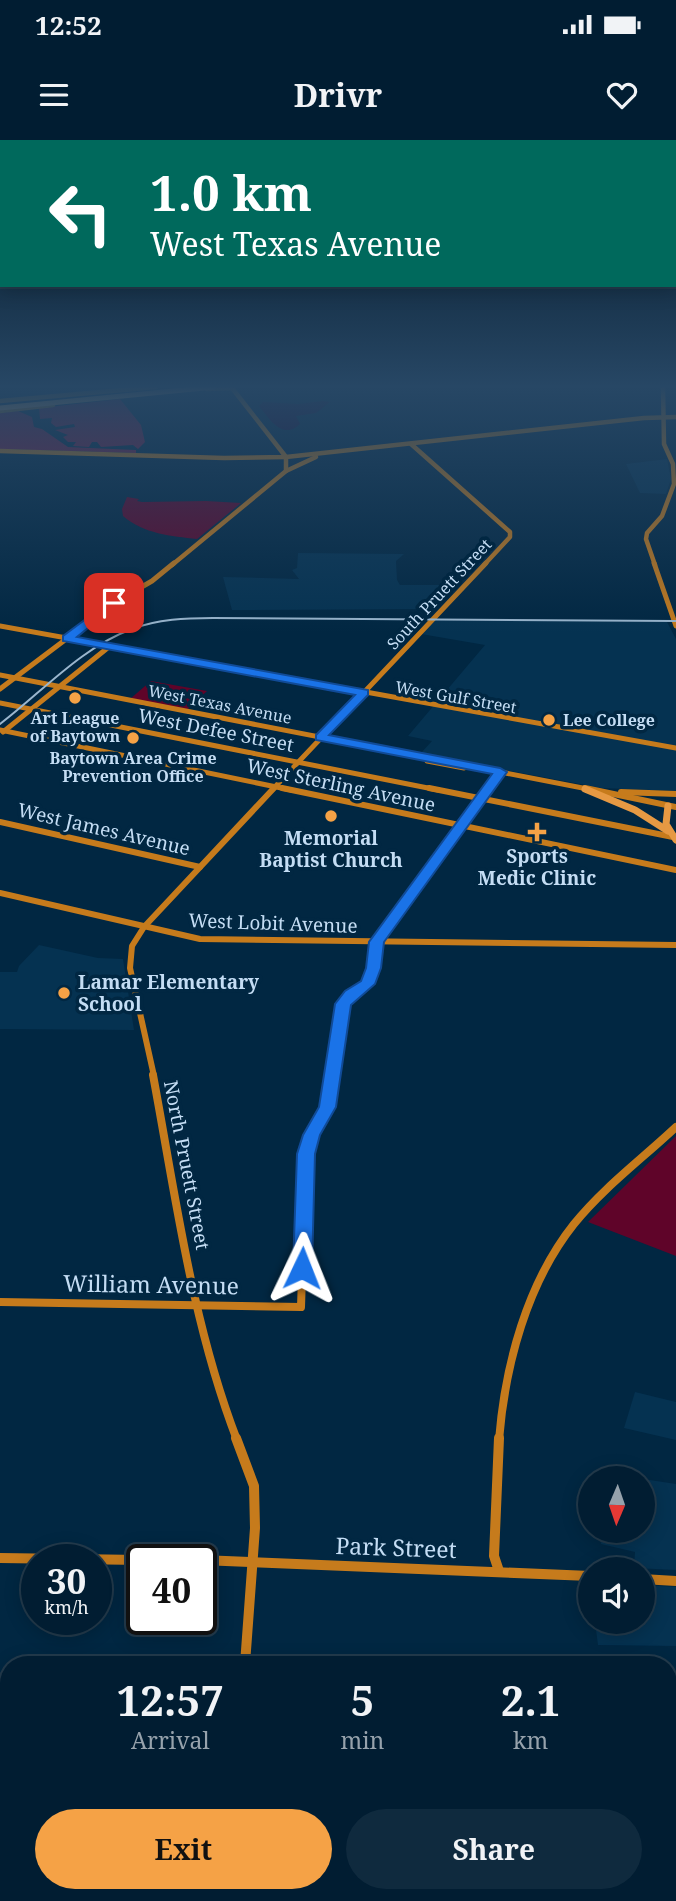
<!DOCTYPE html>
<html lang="en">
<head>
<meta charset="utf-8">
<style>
	:root { --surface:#011d32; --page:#0f2a3e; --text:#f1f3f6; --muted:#96a2ac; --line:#233b4d; --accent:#f5a246 }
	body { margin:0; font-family:"Noto Serif",serif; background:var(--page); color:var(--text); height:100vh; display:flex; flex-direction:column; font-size:26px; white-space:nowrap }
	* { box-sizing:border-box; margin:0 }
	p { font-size:23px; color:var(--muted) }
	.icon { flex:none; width:38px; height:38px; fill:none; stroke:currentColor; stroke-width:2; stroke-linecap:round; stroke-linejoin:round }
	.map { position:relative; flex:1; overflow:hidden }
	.details { position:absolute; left:0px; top:1516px; width:677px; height:247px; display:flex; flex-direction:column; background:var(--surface); border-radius:28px 28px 0 0; box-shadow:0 4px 18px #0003,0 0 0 2px var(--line) }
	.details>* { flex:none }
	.hud { position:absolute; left:0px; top:0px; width:677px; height:147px; box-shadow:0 4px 18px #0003,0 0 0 2px var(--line); background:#00695c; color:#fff; overflow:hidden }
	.needle { width:46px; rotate:182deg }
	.controls { position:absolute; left:578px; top:1326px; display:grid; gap:14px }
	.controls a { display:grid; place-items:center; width:77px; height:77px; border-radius:50%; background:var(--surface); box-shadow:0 4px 18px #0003,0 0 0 2px var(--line); font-size:35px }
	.speed { position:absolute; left:21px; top:1404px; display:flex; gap:14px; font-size:35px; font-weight:700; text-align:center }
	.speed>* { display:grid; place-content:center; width:91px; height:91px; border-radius:50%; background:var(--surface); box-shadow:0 4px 18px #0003,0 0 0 2px var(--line); line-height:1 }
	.speed small { font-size:18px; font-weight:400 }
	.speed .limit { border:4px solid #111; border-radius:10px; background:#fff; color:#111 }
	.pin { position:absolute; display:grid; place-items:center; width:60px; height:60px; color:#fff; margin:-30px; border-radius:14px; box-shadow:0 4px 10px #0006 }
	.me { position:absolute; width:77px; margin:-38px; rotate:2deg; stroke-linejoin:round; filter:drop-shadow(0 0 5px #0008) }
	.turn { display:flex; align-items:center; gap:24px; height:147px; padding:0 35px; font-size:32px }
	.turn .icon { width:91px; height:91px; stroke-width:2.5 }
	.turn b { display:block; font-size:49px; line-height:60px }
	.eta { display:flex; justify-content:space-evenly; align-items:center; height:119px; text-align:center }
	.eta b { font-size:42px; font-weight:700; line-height:49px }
	.action { display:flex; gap:14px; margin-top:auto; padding:14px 35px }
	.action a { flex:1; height:80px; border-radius:42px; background:var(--accent); color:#111; font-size:28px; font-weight:700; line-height:80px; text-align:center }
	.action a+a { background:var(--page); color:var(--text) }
	.status { display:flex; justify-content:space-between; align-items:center; height:49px; padding:0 35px; background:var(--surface); direction:ltr }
	.status svg { height:19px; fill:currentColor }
	header { display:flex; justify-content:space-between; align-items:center; height:91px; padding:0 35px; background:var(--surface); font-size:32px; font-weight:700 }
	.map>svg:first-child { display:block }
	.built { fill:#053251 }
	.green { fill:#5f0429 }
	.forest { fill:#831a3f }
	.water { fill:#1f0633 }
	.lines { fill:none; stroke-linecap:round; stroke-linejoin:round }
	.secondary-far4 { stroke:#c67b1c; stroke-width:4.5 }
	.secondary-far3 { stroke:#c67b1c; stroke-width:5 }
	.secondary-far2 { stroke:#c67b1c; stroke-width:6 }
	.secondary-far1 { stroke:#c67b1c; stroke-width:8 }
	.secondary { stroke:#c67b1c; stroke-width:10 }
	.primary-far1 { stroke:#e69943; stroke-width:6 }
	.primary { stroke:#e69943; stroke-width:7 }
	.highway { stroke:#fdb66f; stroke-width:5 }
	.rail { stroke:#9ab6ce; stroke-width:2 }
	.route { fill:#1a73e8; stroke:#114b97; stroke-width:2 }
	.poi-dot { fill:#f5a246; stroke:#012742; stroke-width:2.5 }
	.labels { text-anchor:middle; stroke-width:7; stroke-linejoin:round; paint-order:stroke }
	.far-street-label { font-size:16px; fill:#c4ddf4; stroke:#012742 }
	.far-poi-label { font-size:16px; font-weight:bold; fill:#c4ddf4; stroke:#012742 }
	.street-label { font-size:19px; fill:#c4ddf4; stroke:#012742 }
	.poi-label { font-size:19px; font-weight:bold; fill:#c4ddf4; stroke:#012742 }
	.near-street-label { font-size:23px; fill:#c4ddf4; stroke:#012742 }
</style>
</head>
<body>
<div class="status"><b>12:52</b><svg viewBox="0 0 49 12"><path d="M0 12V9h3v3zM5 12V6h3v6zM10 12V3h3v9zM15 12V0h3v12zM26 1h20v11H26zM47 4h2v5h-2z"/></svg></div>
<header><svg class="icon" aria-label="menu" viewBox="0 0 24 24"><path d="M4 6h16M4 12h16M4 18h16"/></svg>Drivr<svg class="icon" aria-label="heart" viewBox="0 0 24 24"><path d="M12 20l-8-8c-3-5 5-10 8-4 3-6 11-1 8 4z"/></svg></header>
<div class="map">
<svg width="676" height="1761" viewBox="0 0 676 1761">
	<rect width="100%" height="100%" fill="#012742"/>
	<g class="built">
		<path d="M667 319 671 339 666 354 640 353 626 324Z"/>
		<path d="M298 413 404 414 396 421 397 440 400 445H458L436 469 232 470 223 437 299 439 292 430 297 428Z"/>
		<path d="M434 480 667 482 676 499V651L601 648 420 614 432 601 408 596 485 505 421 494Z"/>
		<path d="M39 805 98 818 123 819 134 890 0 889V832H17L19 826Z"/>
		<path d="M635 1252 676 1262V1300L624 1288Z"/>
		<path d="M643 1339 676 1344V1430L634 1428 635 1412 601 1404 603 1391H642Z"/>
		<path d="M642 1445 676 1447V1506L598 1505 595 1482H642Z"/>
	</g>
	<g class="green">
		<path d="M127 357 139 359 137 361 142 362 206 361 241 363 197 399C171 396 144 394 123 376L122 369Z"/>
		<path d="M151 541 207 551 187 570 130 559Z"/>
		<path d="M676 996V1116L588 1082Z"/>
	</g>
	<g class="forest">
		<path d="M120 259 141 285 145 302 138 309 133 305 101 307 97 302H92L89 307 73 306 76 302H68L63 297 68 295 55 290 75 287 74 284 56 287 51 283 52 278 40 279 39 268Z"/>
		<path d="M18 271 32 277 34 287 42 289 68 307 136 310V313L0 309V273Z"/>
	</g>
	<path class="water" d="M323 261 330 262 316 273 296 276 300 284C282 301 269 278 259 266L263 262 298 264Z"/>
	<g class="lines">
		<g class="secondary-far4">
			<path d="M0 261 156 247"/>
			<path d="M0 271 53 265"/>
			<path d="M411 304 510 392V397L484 425"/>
			<path d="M0 311 224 318 286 317 644 278 676 277"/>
			<path d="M286 331 316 317"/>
			<path d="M172 425 286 331V317L232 248 207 249"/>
			<path d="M655 425 646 399 647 393 662 376 674 344 673 324 664 304 663 247"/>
		</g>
		<g class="secondary-far3">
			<path d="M654 423 676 486"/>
			<path d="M0 486 676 608"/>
			<path d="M0 535 593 650"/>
			<path d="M0 549 114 463 152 441 174 423"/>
			<path d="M0 563 438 650"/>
			<path d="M0 590 291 650"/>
			<path d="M3 592 110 506"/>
			<path d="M427 621 464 628"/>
			<path d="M272 650 486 423"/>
			<path d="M487 650 500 632"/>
		</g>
		<g class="secondary-far2">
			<path d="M282 648 676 730"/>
			<path d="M429 648 673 697"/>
			<path d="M585 648 676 667"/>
			<path d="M621 652 676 654"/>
			<path d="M0 682 200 727"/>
			<path d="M0 753 200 799 676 805"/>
			<path d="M154 936 130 828 132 806 144 787 274 648"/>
			<path d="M332 936 343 865 371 837 376 802 488 648"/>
		</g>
		<g class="secondary-far1">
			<path d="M153 935C176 1058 192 1183 237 1300"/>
			<path d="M0 1162 301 1167 306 1014 311 995 328 967 333 935"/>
			<path d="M499 1300C505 1225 527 1143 574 1084 604 1047 642 1019 676 987"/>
		</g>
		<g class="secondary">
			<path d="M236 1298 254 1346 255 1388 245 1524"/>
			<path d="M499 1298 494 1416 499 1431"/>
			<path d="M0 1418 142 1420"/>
			<path d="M201 1420 590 1436"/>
			<path d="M642 1439 676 1441"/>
			<path d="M0 1758 668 1761"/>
		</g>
		<path class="primary-far1" d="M585 649 588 650"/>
		<g class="primary">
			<path d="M585 649 635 670 668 691"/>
			<path d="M668 666 666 684 676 700"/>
		</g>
		<path class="highway" d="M0 268 214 247"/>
		<path class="rail" d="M0 584C42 552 82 507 132 489 158 479 186 478 213 478L676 481"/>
	</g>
	<linearGradient id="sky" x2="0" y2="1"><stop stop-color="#011524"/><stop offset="0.5" stop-color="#274765"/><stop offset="1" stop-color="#274765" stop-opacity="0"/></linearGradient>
	<rect width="676" height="493" fill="url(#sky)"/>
	<path class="route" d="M110 461 119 463 77 497 368 550V555L329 595 500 628 507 632 384 802 381 828 375 844 351 865 336 967 320 995 315 1014 312 1128 309 1133H296L293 1128 297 1014 303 995 319 967 335 864 345 851 361 841 366 828 369 802 492 634 316 600V595L355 555 63 501V496Z"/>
	<g class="poi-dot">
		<circle cx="75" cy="558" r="7"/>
		<circle cx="549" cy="580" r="7"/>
		<circle cx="133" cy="598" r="7"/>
		<circle cx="331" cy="676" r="7"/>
		<path d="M533.5 681.5h7v7h7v7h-7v7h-7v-7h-7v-7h7z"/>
		<circle cx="64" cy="853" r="7"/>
	</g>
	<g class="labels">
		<g class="far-street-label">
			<text transform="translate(439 454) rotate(-47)" y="6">South Pruett Street</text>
			<text transform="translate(456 557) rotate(10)" y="6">West Gulf Street</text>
			<text transform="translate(220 564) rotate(11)" y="6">West Texas Avenue</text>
		</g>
		<g class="far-poi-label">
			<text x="75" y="584">Art League<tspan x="75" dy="18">of Baytown</tspan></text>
			<text x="563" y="586" text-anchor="start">Lee College</text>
			<text x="133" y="624">Baytown Area Crime<tspan x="133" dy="18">Prevention Office</tspan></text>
		</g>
		<g class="street-label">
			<text transform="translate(216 590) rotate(11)" y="7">West Defee Street</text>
			<text transform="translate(341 645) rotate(12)" y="7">West Sterling Avenue</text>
			<text transform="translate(104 689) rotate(13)" y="7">West James Avenue</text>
			<text transform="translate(273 783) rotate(2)" y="7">West Lobit Avenue</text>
			<text transform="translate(187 1025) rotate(79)" y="7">North Pruett Street</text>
		</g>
		<g class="poi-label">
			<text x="331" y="705">Memorial<tspan x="331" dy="22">Baptist Church</tspan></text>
			<text x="537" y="723">Sports<tspan x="537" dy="22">Medic Clinic</tspan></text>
			<text x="78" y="849" text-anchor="start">Lamar Elementary<tspan x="78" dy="22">School</tspan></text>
		</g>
		<g class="near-street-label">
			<text transform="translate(151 1145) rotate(1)" y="8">William Avenue</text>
			<text transform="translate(396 1408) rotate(2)" y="8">Park Street</text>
		</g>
	</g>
</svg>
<div class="controls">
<a><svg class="needle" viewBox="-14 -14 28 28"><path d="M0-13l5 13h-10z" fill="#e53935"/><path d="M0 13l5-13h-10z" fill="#96a2ac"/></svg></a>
<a><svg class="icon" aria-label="sound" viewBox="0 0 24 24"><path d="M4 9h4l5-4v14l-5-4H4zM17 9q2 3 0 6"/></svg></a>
</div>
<div class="speed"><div>30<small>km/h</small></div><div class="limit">40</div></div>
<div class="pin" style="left:114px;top:463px;background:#d93025"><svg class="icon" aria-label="arrive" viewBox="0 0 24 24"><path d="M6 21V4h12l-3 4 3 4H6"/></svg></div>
<svg class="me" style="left:302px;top:1128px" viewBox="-20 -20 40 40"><path d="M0-17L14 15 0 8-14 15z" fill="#1a73e8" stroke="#fff" stroke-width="4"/></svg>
<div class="hud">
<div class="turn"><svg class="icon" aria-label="left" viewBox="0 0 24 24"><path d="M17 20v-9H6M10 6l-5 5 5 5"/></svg><div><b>1.0 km</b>West Texas Avenue</div></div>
</div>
<section class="details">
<div class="eta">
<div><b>12:57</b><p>Arrival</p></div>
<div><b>5</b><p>min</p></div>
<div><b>2.1</b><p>km</p></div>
</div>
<div class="action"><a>Exit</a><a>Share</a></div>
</section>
</div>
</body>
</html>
